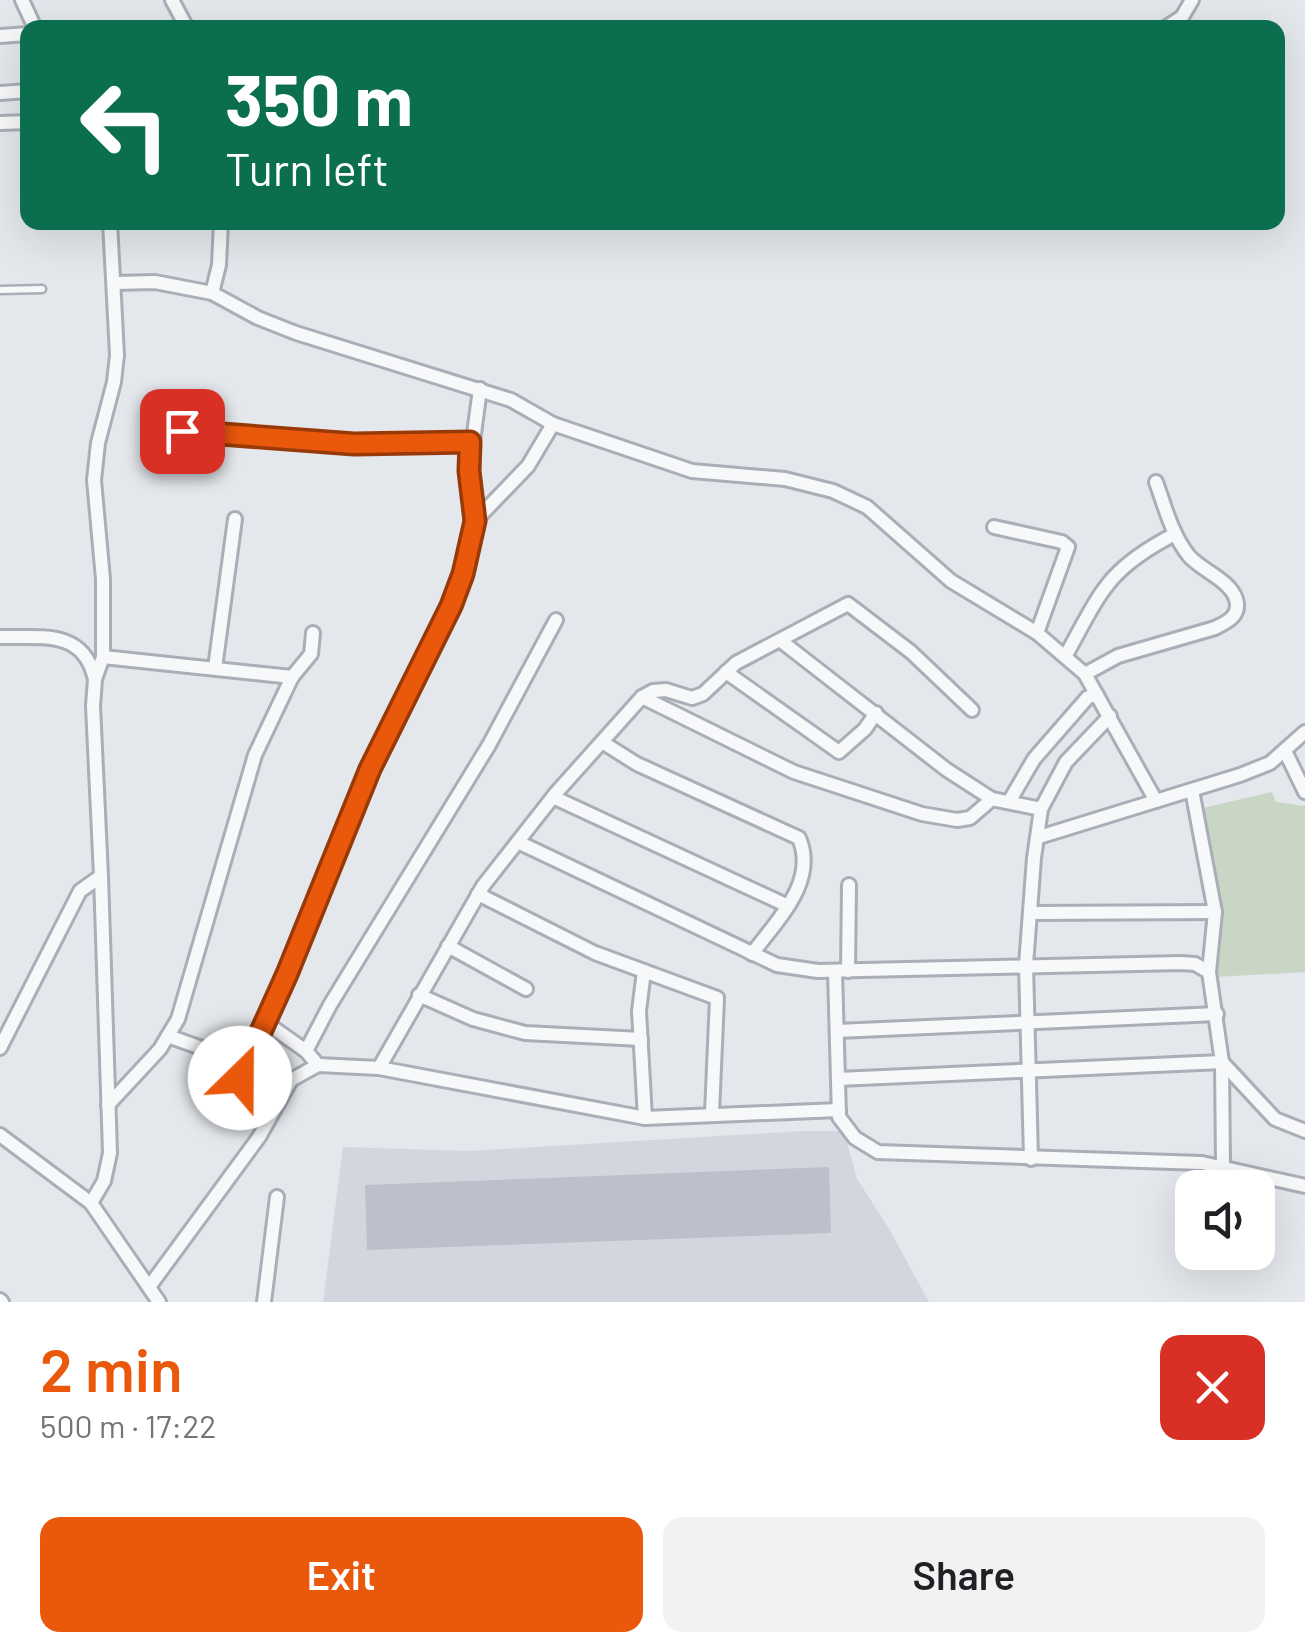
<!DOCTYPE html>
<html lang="en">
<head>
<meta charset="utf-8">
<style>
	:root { --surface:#fff; --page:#f2f2f2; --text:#202124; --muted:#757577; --accent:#ea580c }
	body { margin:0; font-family:Barlow,sans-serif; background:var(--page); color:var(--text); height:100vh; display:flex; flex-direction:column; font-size:38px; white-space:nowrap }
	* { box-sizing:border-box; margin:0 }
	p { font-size:32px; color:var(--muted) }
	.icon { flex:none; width:55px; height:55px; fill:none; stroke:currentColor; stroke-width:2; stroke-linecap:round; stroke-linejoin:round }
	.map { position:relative; height:1302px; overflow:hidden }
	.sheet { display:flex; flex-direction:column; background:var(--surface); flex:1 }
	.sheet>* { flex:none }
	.hud { position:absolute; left:20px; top:20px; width:1265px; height:210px; border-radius:20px; box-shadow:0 10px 40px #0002; background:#0b6e4f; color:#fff; overflow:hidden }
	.fabs { position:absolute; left:1175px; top:1170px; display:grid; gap:20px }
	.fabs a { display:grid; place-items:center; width:100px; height:100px; border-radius:20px; background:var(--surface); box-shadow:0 10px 40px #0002; font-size:50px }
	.pin { position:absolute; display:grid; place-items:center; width:85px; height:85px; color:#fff; margin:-42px; border-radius:20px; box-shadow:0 5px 15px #0006 }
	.me { position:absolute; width:110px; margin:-55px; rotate:23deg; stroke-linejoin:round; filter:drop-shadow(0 0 8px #0008) }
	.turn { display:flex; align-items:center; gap:35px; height:210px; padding:0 40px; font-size:45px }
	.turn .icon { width:130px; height:130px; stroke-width:2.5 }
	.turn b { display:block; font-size:70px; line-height:85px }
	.round { display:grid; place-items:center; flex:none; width:105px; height:105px; border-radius:20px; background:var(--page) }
	.summary { display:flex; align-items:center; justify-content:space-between; height:170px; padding:0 40px }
	h1 { font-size:60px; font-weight:600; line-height:75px; color:var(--accent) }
	.primary-button { display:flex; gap:20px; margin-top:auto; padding:20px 40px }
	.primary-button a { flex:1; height:115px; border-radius:20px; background:var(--accent); color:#fff; font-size:40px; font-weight:600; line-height:115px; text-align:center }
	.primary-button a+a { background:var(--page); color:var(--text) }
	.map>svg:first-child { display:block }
	.built { fill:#d2d6de }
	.green { fill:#c9d6c5 }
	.building { fill:#bbc0ca }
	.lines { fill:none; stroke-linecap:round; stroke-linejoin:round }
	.service-casing { stroke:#a9aeb7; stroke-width:11 }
	.minor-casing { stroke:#a9aeb7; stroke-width:18 }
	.service { stroke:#f7f8fa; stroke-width:6 }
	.minor { stroke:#f7f8fa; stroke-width:12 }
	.route-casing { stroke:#983908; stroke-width:25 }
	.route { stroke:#ea580c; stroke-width:18 }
</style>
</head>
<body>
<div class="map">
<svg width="1305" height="1302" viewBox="0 0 1305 1302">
	<rect width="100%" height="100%" fill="#e4e7ec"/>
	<path class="built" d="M802 1131H844L857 1179 888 1227 929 1302H323L343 1147 469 1151Z"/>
	<path class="green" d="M1272 792 1276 802 1305 806V972L1215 977 1198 809Z"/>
	<path class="building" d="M829 1167 831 1233 367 1250 365 1185Z"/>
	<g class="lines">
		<g class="service-casing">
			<path id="service" d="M0 290 42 289"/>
		</g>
		<g class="minor-casing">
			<g id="minor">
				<path d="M22 0 35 28"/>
				<path d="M172 0 187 28"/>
				<path d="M1165 28 1182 17 1192 0"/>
				<path d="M0 36 28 34"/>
				<path d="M0 93 28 91"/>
				<path d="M0 123 28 122"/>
				<path d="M114 283 155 282 212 293 258 318 296 333 511 400 553 424 692 471 785 479 833 491 867 507 951 581 1037 633 1085 674 1156 801"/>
				<path d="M212 293 219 265 221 222"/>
				<path d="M182 431 330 443H470"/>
				<path d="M475 521 528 466 553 424"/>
				<path d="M994 527 1062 542 1068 547 1037 633"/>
				<path d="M0 637C40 638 82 629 94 676"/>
				<path d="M781 641 947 770 992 799"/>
				<path d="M1066 655C1101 592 1107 569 1175 534"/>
				<path d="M103 657 292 677"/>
				<path d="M215 668 235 519"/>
				<path d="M726 672 839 752 865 729 876 713"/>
				<path d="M1085 674 1118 656 1215 628C1227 622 1241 616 1236 599 1230 580 1201 570 1189 556 1172 535 1165 507 1156 482"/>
				<path d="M642 697 794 772 922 814 957 820 970 818 992 799 1041 809"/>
				<path d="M602 742 637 764 799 838C818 882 776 921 752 954"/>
				<path d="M1285 751 1305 792"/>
				<path d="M1192 790 1215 912 1209 972"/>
				<path d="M553 797 788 906"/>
				<path d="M1010 800 1034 759 1088 697 1097 695"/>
				<path d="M1039 837 1240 775 1270 763 1305 732"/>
				<path d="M518 842 777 965 818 971 1181 963 1195 964 1209 972 1222 1062 1223 1167"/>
				<path d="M478 894 595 953 717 998 712 1113"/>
				<path d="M1030 913 1215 912"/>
				<path d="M448 946 526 989"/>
				<path d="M644 971 639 1011 645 1118"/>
				<path d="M835 971 839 1117 855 1138 878 1152 1202 1163 1305 1186"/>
				<path d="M848 971 849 885"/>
				<path d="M419 995 473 1019 525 1033 641 1039"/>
				<path d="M265 1022 240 1077 246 1089 276 1104"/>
				<path d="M837 1031 1217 1014"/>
				<path d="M168 1036 246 1064"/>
				<path d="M0 1048 80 891 101 876 93 706 95 679 103 657V579L94 480 98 443 114 382 117 355 110 222"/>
				<path d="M306 1051 265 1022 287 974 370 769 451 606 463 574 475 521 469 471 480 389"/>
				<path d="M318 1065 306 1051 330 1005 489 745 556 620"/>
				<path d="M379 1068 483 886 556 793 642 697 653 691 666 690 692 698 703 694 736 663 848 604 911 652 972 710"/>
				<path d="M838 1079 1222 1062 1275 1119 1305 1131"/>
				<path d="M108 1105 160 1049 178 1019 255 755 292 677 311 654 313 633"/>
				<path d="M0 1135 91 1203 159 1302"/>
				<path d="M1031 1159 1026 965 1034 858 1041 809 1066 762 1110 716"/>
				<path d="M91 1203 104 1181 110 1153 101 876"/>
				<path d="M149 1287 259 1137 291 1080 318 1065 379 1068 645 1118 839 1110"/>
				<path d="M0 1300 2 1302"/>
				<path d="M264 1302 277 1197"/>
			</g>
		</g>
		<use href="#service" class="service"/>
		<use href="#minor" class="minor"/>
	</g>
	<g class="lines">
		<g class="route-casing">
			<path id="route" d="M182 431 354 444 470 442 469 471 475 521 463 574 451 606 370 769 287 974 240 1078"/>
		</g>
		<use href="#route" class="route"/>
	</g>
</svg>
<div class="fabs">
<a><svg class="icon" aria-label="sound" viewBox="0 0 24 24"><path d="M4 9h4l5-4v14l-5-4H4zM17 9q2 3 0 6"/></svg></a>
</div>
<div class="pin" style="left:182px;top:431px;background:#d93025"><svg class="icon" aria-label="arrive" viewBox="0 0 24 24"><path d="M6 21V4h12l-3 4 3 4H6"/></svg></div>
<svg class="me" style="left:240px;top:1078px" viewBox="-20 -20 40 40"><circle r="19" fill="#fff"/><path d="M0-13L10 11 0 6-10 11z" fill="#ea580c"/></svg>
<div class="hud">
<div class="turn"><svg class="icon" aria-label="left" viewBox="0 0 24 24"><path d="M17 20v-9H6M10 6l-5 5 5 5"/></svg><div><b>350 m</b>Turn left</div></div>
</div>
</div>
<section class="sheet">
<div class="summary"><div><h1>2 min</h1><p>500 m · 17:22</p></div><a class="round" style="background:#d93025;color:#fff"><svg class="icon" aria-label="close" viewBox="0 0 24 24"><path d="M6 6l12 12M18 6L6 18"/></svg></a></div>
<div class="primary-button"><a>Exit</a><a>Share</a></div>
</section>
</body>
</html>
